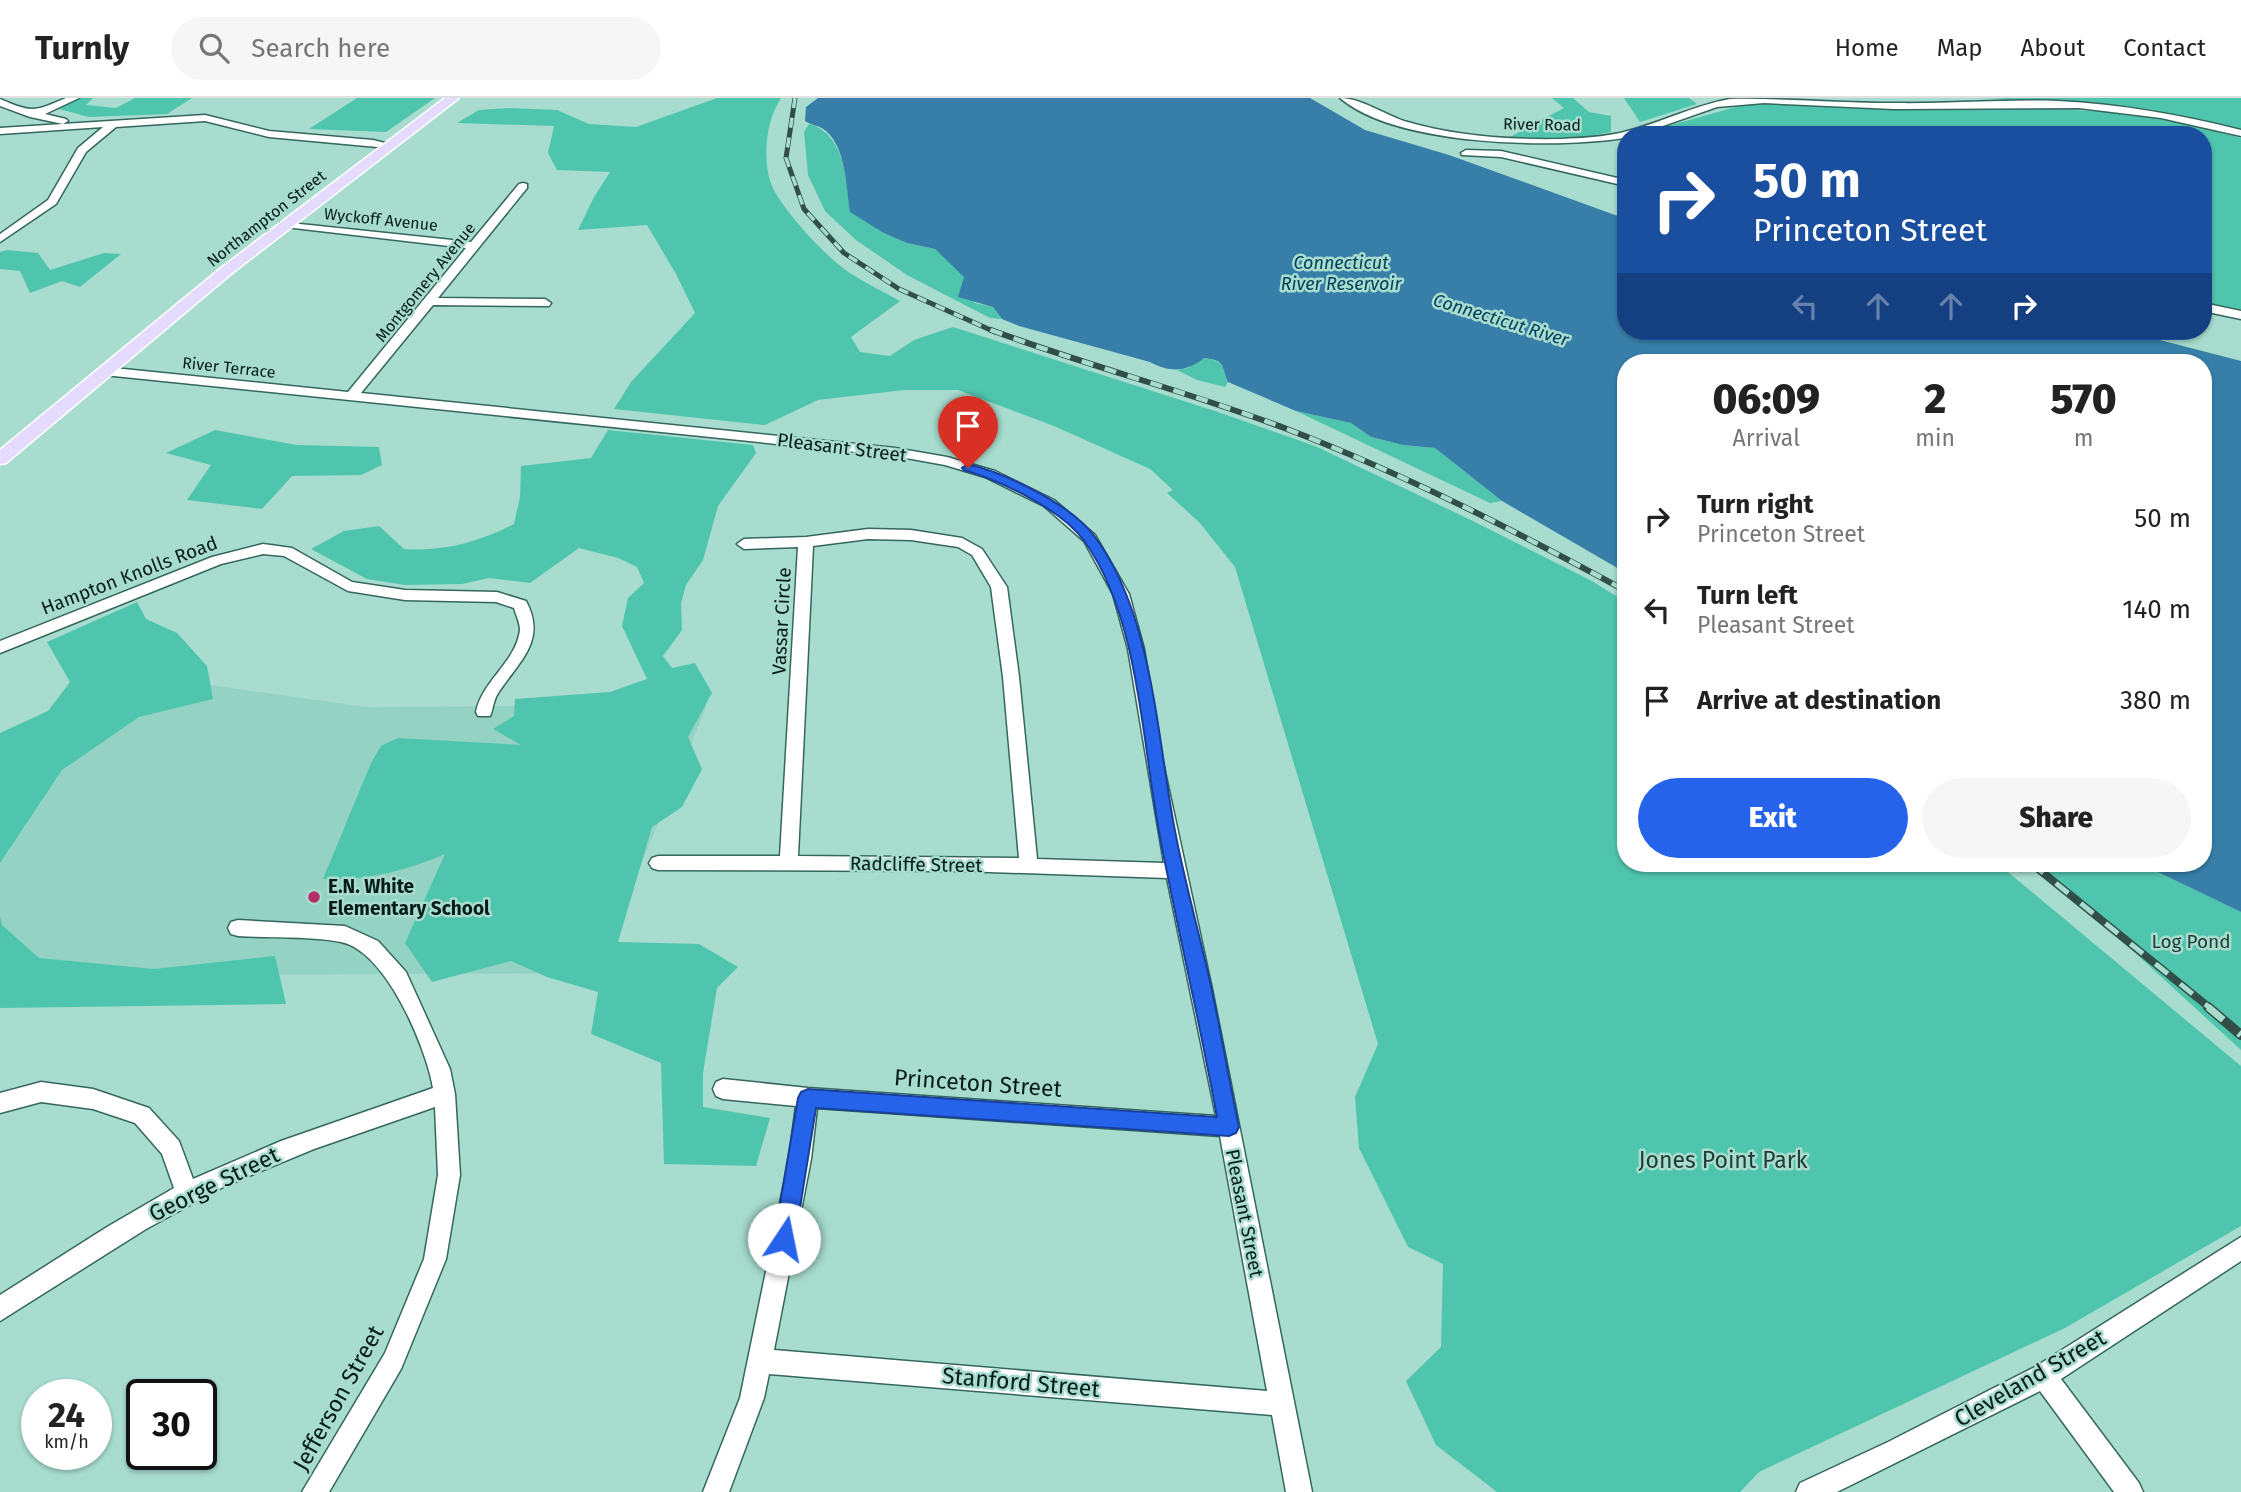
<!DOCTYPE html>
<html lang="en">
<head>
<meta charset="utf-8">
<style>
	:root { --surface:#fff; --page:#f6f6f6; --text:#222; --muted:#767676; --line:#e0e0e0; --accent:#2563eb }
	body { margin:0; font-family:"Fira Sans",sans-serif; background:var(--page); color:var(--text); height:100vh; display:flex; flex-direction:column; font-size:26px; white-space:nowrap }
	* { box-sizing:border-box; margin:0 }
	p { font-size:23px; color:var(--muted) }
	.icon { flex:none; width:38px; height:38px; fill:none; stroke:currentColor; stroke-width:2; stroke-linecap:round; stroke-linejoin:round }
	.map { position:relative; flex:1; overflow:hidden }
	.side { position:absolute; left:1617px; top:256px; width:595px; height:518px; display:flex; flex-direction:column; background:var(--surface); border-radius:28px; box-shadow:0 2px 5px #0004 }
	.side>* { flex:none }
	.hud { position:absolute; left:1617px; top:28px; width:595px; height:214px; border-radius:28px; box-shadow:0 2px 5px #0004; background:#1a4fa0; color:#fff; overflow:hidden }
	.speed { position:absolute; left:21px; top:1281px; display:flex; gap:14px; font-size:35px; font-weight:700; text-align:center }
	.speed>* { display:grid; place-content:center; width:91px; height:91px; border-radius:50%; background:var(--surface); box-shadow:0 2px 5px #0004; line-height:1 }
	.speed small { font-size:18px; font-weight:400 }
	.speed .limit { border:4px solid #111; border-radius:10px; background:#fff; color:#111 }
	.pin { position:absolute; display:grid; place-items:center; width:60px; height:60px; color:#fff; margin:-72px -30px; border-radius:50% 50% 50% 0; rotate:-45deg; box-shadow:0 0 7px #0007 }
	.pin .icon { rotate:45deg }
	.me { position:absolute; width:77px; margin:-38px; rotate:11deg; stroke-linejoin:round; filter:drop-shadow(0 0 5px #0008) }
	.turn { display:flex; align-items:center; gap:24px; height:147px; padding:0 21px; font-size:32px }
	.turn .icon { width:91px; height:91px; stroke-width:2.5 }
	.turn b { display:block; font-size:49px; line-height:60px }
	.lanes { display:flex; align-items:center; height:66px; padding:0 21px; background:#0003; justify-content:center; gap:35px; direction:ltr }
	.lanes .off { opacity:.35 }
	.eta { display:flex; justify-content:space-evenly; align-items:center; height:119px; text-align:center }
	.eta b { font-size:42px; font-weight:800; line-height:49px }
	.action { display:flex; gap:14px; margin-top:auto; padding:14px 21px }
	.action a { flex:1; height:80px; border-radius:42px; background:var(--accent); color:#fff; font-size:28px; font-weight:800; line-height:80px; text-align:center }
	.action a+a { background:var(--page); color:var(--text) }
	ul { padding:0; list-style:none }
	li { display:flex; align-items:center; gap:21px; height:91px; padding:0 21px }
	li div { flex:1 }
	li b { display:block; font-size:26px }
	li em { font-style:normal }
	header { display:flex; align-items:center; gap:42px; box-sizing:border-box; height:98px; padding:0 35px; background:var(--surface); border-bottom:2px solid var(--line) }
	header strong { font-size:33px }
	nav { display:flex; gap:38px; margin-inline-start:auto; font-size:24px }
	.search { width:490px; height:63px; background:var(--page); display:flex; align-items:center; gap:18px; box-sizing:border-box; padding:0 24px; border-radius:38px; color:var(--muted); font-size:26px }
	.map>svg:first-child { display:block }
	.built { fill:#94d2c3 }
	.green { fill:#50c5ad }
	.water { fill:#377fa9 }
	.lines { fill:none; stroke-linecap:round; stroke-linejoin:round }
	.minor-casing { stroke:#35675c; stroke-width:3 }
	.major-casing { stroke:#fff; stroke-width:3 }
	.minor { fill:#fff; fill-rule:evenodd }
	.major { fill:#e5dbfe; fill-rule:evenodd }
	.rail-far3-casing { stroke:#314f48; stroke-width:5 }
	.rail-far2-casing { stroke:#314f48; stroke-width:6 }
	.rail-far1-casing { stroke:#314f48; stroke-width:8 }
	.rail-casing { stroke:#314f48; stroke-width:10 }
	.rail-far3 { stroke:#a7dcce; stroke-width:3.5; stroke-dasharray:10; stroke-linecap:butt }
	.rail-far2 { stroke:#a7dcce; stroke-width:4.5; stroke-dasharray:12; stroke-linecap:butt }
	.rail-far1 { stroke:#a7dcce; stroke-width:5; stroke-dasharray:16; stroke-linecap:butt }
	.rail { stroke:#a7dcce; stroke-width:7; stroke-dasharray:20; stroke-linecap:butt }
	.route { fill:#2563eb; stroke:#184099; stroke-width:2 }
	.poi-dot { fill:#b52c6b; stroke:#a7dcce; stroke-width:2.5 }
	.labels { text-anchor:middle; stroke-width:5; stroke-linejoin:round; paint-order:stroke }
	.far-street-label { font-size:16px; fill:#071c18; stroke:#a7dcce }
	.far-water-label { font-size:18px; font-style:italic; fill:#01405d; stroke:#a7dcce }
	.street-label { font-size:19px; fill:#071c18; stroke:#a7dcce }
	.poi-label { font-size:19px; font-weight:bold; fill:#071c18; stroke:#a7dcce; text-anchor:start }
	.park-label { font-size:19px; fill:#203e37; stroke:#a7dcce }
	.near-street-label { font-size:23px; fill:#071c18; stroke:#a7dcce }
	.near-park-label { font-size:23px; fill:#203e37; stroke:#a7dcce }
</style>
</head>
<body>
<header>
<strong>Turnly</strong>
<div class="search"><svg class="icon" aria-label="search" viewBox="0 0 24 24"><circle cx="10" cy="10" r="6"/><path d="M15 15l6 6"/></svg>Search here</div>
<nav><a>Home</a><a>Map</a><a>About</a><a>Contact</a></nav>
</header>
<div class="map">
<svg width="2241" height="1394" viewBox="0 0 2241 1394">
	<rect width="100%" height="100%" fill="#a7dcce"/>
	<path class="built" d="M117 574 366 609 707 607 596 875 0 878V724Z"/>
	<g class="green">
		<path d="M79 0H93L86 7 116 10 135 0H192L167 16 89 19 59 11Z"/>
		<path d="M357 0H435L386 34 309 31Z"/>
		<path d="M717 0H781C767 22 763 52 769 79 774 104 822 154 843 170 860 183 881 192 900 203L851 239 860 254 890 258 914 242 953 229 1218 314 1315 348 1469 421 1590 482 1626 504V765H1997L2241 968V1128L2065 1230 1759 1374 1740 1394H1497L1436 1347 1406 1283 1441 1249 1443 1166 1408 1149 1359 1050 1355 999 1378 946 1235 469 1199 424 1167 395 1173 392 1150 371 1054 328 958 292H904L818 302 765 327 614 311 631 284 695 215 676 176 647 127 578 132 594 99 610 74 557 72 548 55 554 28 457 25 479 12 509 10 557 12 589 26 636 29Z"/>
		<path d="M1552 0H1573L1589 14 1611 18V34L1573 41 1510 39 1564 10Z"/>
		<path d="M1624 0H1689L1697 6 1640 24Z"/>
		<path d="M1984 0H2241V32L2149 11 2073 4Z"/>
		<path d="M1750 5 1917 12 2028 10 2113 14 2175 23 2241 40V212L2203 204V37H1651L1650 33Z"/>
		<path d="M809 26C846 36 845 82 851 114L907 145 935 151 965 179 963 189 975 205 993 209 1002 221 990 220 907 177 856 142 825 113 808 77 804 34Z"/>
		<path d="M7 152 38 155 50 172 104 155 121 156 80 189 62 183 30 195 20 173 0 171V154Z"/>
		<path d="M1204 260C1227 264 1220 266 1228 284L1225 289 1197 282 1177 272 1188 270Z"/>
		<path d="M1296 313 1351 325 1371 339 1403 347 1435 350 1502 403 1490 405Z"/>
		<path d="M215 332 297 347 379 349 382 367 361 377 292 378 262 411 187 402 211 367 166 355Z"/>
		<path d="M608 332 753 347 756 355 718 408 703 462 686 487 681 505 682 532 663 558 672 570 695 565 712 595 688 639 702 671 682 709 652 729 618 844 699 846 738 869 717 890 703 975V1009L770 1020 756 1068 664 1066 661 965 591 936 598 894 547 879 511 863 432 884 405 845 445 756C406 773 366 783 323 781L371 665 381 648 398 640 521 647 493 631 514 618 515 601 610 594 647 581 622 528 628 500 644 485 637 469 618 460 579 450 530 485 489 480 462 486 405 487 367 481 311 451 344 433 379 428 404 451C442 454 480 444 514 426L520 399 521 368 591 360Z"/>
		<path d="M137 504 146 521 177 535 207 568 213 601 139 619 62 672 0 765V635L48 613 70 584 47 544Z"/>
		<path d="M2037 765H2139L2241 814V952Z"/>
		<path d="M0 818 2 827 39 860 154 871 275 858 286 906 0 910Z"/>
	</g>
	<path class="water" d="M818 0H1310L1365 32 1449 57 1626 121V233H2125L2241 263V814L2139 765H2203V264H1626V475L1502 403 1435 350 1403 347 1371 339 1351 325 1296 313 1228 284C1220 266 1227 263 1204 260 1187 274 1170 275 1150 264L1019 228 1002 221 993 209 958 199 964 179 935 151 907 145 882 134 850 114C846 89 846 50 826 33 819 27 812 28 805 23L806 9Z"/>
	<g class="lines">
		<g class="minor-casing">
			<g id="minor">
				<path d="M66 0H79L45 16 66 21 68 23 63 26 30 19 0 8V1C33 15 33 14 66 0Z"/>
				<path d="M1340 0C1360 0 1384 16 1404 23 1454 38 1510 42 1561 41 1582 40 1604 39 1624 34 1661 25 1694 7 1730 1 1783 0 1842 5 1894 5 1949 6 2004 1 2058 3 2121 6 2181 17 2241 32V38L2161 20 2079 10 1894 11 1764 5 1717 9 1643 35 1626 37 1624 40C1554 51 1396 48 1340 0Z"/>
				<path d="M205 17 269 33 373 42 393 47 388 50 269 39 205 23 116 29 86 54 56 106 0 144V136L48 102 78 50 103 29 0 36V30Z"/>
				<path d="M1466 52 1501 53 1626 82V88L1501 59 1462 57 1461 55Z"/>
				<path d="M523 85 527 86V90L438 200 545 201 551 205 549 208 433 207 361 295 895 350 947 359 995 373 1054 402 1095 437 1129 496 1144 551 1162 660 1212 891 1312 1394H1286L1272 1317 769 1276 764 1300 729 1394H703L740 1300 789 1061 796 1008 723 1001 716 998 713 991 716 984 723 981 808 990 1216 1018 1167 780 961 773 658 772 652 770 649 765 652 760 658 758H780L798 449 744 451 737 446 744 441 806 439 868 431 911 432 962 440 982 451 1007 489 1019 579 1037 761 1164 765 1128 551 1113 496 1084 443 1044 408 985 379 945 367 895 358 104 277 98 273 104 269 348 294 466 150 285 129 279 126 281 124 471 144 519 86ZM868 441 911 442 958 449 972 457 991 489 1003 579 1019 760 798 758 813 448ZM817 1010 1220 1038 1267 1293 774 1252 811 1061Z"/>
				<path d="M2203 205 2241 213V221L2203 213Z"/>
				<path d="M263 446 292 450 352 484 405 492 497 494 526 503C548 544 517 565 497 597 493 604 493 612 490 618H478L476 614C482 583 516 564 520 532 520 525 516 517 514 510L496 504 405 502 348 493 284 458 263 456 221 466 0 555V543L212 459Z"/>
				<path d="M238 822 345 828 378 843 406 874 450 971 455 996 460 1077 446 1161 401 1271 329 1394H302L385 1255 424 1161 438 1077 435 1009 314 1051 225 1088 146 1131 0 1223V1197L107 1129 174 1090 162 1056 135 1025 93 1011 41 1004 0 1015V995L41 984 93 991 149 1010 179 1043 193 1081 281 1043 433 990C426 949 386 853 341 844 312 838 269 840 238 838L231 836 228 830 231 824Z"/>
				<path d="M2241 1139V1163L2061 1281 2139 1385 2143 1394H2114L2040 1293 1837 1394H1796L1800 1385 1888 1344 2035 1269Z"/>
			</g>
		</g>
		<g class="major-casing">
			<path id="major" d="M445 0H459L231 176 6 365 0 366V352L221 170Z"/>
		</g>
		<use href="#minor" class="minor"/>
		<use href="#major" class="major"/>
		<g class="rail-far3-casing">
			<path id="rail-far3" d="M795 0 786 60 804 111 844 155 899 191 995 234"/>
		</g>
		<g class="rail-far2-casing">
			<path id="rail-far2" d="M991 232C1088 268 1189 294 1287 331 1404 376 1516 433 1626 493"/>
		</g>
		<g class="rail-far1-casing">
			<path id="rail-far1" d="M2031 765 2210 910"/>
		</g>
		<g class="rail-casing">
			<path id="rail" d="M2208 909 2241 937"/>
		</g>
		<use href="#rail-far3" class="rail-far3"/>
		<use href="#rail-far2" class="rail-far2"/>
		<use href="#rail-far1" class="rail-far1"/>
		<use href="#rail" class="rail"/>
	</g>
	<path class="route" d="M968 366C1007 376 1071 406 1095 439 1154 518 1157 644 1176 738 1186 789 1200 838 1211 888 1221 935 1229 982 1239 1029L1236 1035 1229 1038 816 1010 795 1141 792 1148 784 1151 777 1148 774 1141 798 1000 801 994 808 991 1217 1019C1200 925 1178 833 1160 739 1142 647 1140 521 1085 444 1063 412 1001 383 964 372L962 370Z"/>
	<circle class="poi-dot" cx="314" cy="799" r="7"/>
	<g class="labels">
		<g class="far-street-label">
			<text transform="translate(1542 26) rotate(1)" y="6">River Road</text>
			<text transform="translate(266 120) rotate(-38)" y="6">Northampton Street</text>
			<text transform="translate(381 121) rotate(6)" y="6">Wyckoff Avenue</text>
			<text transform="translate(425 184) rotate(-51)" y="6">Montgomery Avenue</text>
			<text transform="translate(229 269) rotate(6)" y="6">River Terrace</text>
		</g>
		<g class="far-water-label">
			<text x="1341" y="171">Connecticut<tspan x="1341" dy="21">River Reservoir</tspan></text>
			<text transform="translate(1501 222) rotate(17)" y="6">Connecticut River</text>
		</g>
		<g class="street-label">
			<text transform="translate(842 349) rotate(7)" y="7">Pleasant Street</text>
			<text transform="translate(129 477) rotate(-21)" y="7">Hampton Knolls Road</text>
			<text transform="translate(781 523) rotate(-87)" y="7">Vassar Circle</text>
			<text transform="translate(916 766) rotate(1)" y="7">Radcliffe Street</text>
			<text transform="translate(1245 1115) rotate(79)" y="7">Pleasant Street</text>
		</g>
		<g class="poi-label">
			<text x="328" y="795">E.N. White<tspan x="328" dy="22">Elementary School</tspan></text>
		</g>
		<g class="park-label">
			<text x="2191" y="850">Log Pond</text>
		</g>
		<g class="near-street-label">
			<text transform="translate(978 985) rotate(4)" y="8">Princeton Street</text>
			<text transform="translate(214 1086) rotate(-26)" y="8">George Street</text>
			<text transform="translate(2030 1280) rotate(-30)" y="8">Cleveland Street</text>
			<text transform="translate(1021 1284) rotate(5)" y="8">Stanford Street</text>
			<text transform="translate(338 1300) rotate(-61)" y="8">Jefferson Street</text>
		</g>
		<g class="near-park-label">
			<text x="1723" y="1070">Jones Point Park</text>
		</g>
	</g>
</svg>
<div class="speed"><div>24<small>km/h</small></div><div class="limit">30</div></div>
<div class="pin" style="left:968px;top:370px;background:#d93025"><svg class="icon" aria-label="arrive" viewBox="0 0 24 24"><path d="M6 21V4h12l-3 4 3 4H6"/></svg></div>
<svg class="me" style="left:784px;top:1141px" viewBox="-20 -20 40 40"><circle r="19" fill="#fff"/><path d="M0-13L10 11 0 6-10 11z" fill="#2563eb"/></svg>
<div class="hud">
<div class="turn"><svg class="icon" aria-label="right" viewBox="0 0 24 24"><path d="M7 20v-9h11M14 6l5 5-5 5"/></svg><div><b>50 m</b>Princeton Street</div></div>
<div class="lanes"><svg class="icon off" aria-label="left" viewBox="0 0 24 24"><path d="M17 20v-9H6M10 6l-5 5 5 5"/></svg><svg class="icon off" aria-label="ahead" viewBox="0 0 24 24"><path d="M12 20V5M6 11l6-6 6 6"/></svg><svg class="icon off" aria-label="ahead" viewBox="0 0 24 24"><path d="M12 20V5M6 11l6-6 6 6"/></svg><svg class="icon" aria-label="right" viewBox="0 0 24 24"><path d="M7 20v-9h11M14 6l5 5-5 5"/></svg></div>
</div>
<section class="side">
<div class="eta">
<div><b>06:09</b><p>Arrival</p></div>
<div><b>2</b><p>min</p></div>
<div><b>570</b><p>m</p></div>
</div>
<ul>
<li><svg class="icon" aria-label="right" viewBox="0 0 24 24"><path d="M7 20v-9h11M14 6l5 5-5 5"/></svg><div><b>Turn right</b><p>Princeton Street</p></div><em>50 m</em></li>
<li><svg class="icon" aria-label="left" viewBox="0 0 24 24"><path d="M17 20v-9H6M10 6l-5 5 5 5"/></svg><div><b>Turn left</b><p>Pleasant Street</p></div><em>140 m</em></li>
<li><svg class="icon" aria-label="arrive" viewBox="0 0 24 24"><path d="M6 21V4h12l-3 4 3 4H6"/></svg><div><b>Arrive at destination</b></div><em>380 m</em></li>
</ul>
<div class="action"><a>Exit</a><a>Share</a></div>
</section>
</div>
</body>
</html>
